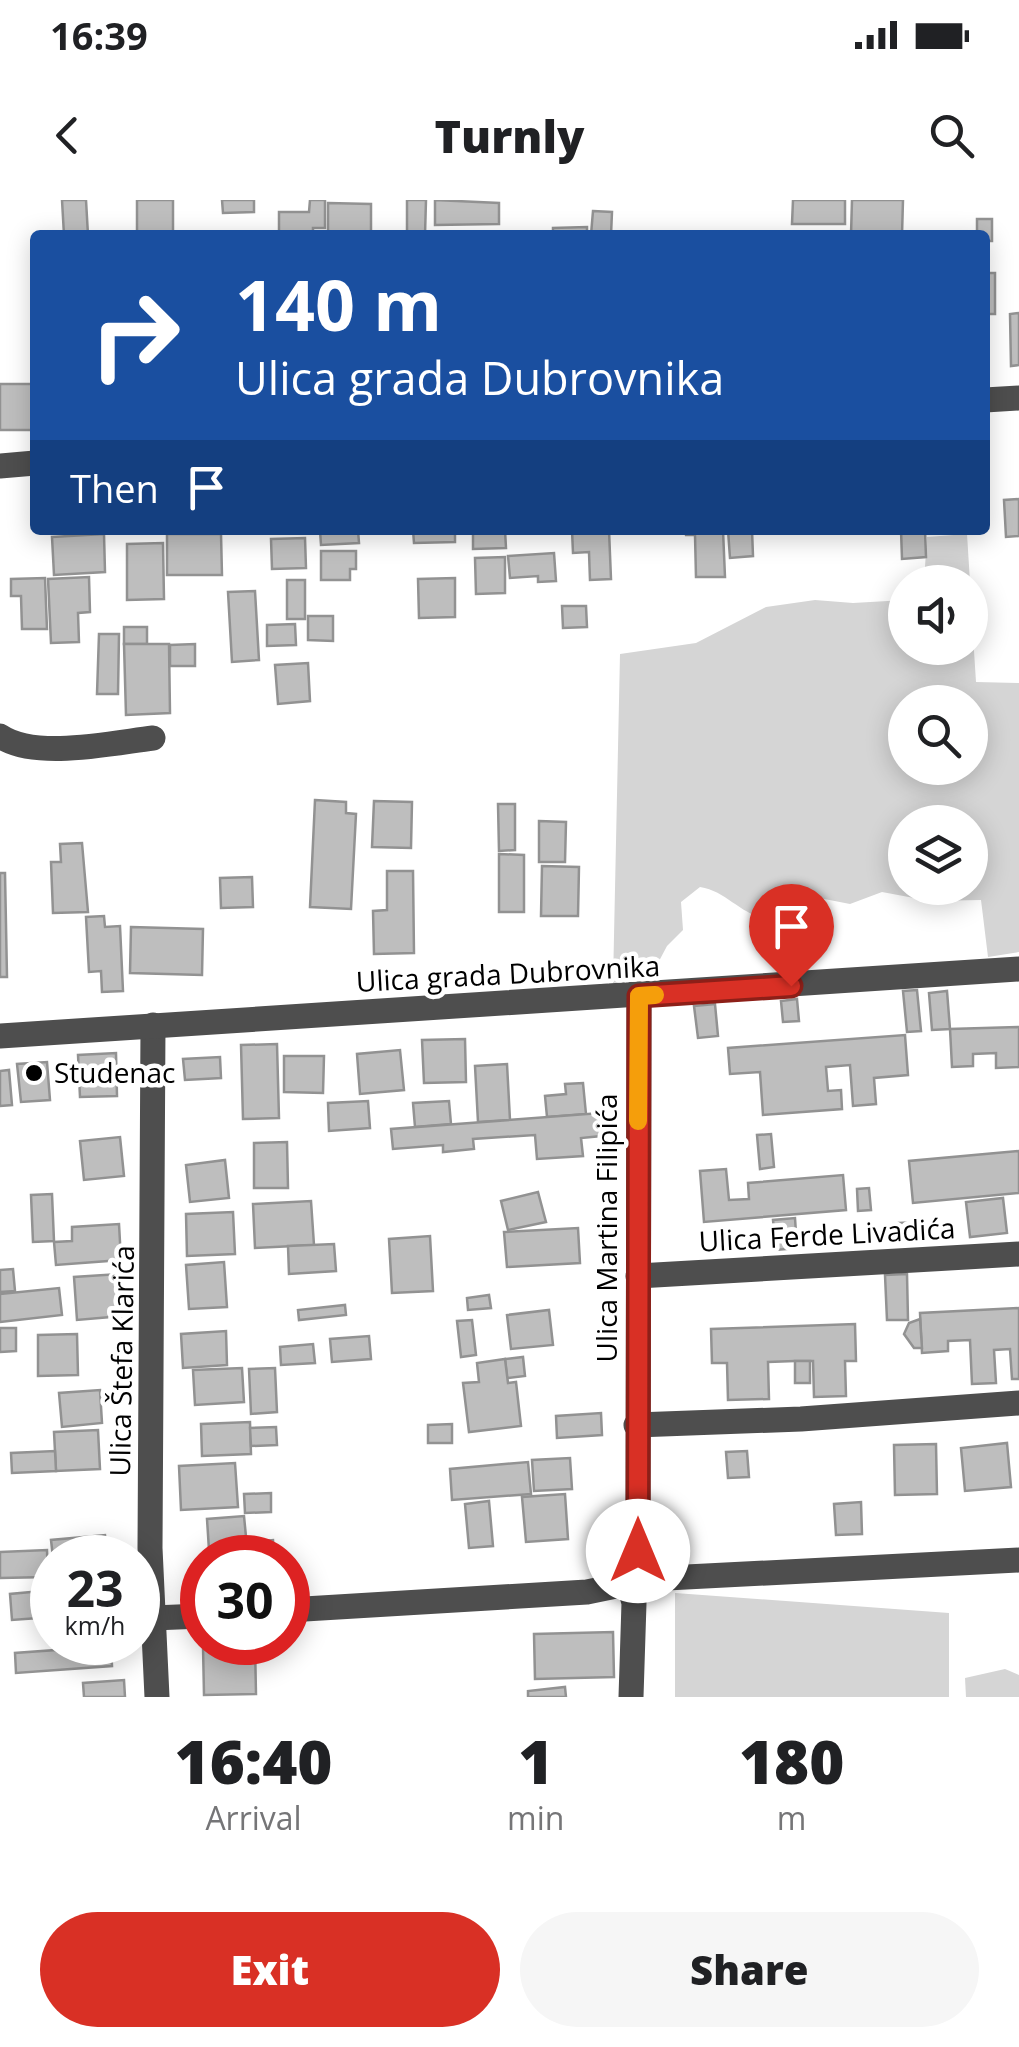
<!DOCTYPE html>
<html lang="en">
<head>
<meta charset="utf-8">
<style>
	:root { --surface:#fff; --page:#f6f6f6; --text:#202124; --muted:#757577; --accent:#d93025 }
	body { margin:0; font-family:"Open Sans",sans-serif; background:var(--page); color:var(--text); height:100vh; display:flex; flex-direction:column; font-size:38px; white-space:nowrap }
	* { box-sizing:border-box; margin:0 }
	p { font-size:32px; color:var(--muted) }
	.icon { flex:none; width:55px; height:55px; fill:none; stroke:currentColor; stroke-width:2; stroke-linecap:round; stroke-linejoin:round }
	.map { position:relative; height:1497px; overflow:hidden }
	.drawer { display:flex; flex-direction:column; background:var(--surface); flex:1 }
	.drawer>* { flex:none }
	.top-card { position:absolute; left:30px; top:30px; width:960px; height:305px; border-radius:10px; box-shadow:0 5px 25px #0003; background:#1a4fa0; color:#fff; overflow:hidden }
	.controls { position:absolute; left:888px; top:365px; display:grid; gap:20px }
	.controls a { display:grid; place-items:center; width:100px; height:100px; border-radius:50%; background:var(--surface); box-shadow:0 5px 25px #0003; font-size:50px }
	.speed { position:absolute; left:30px; top:1335px; display:flex; gap:20px; font-size:50px; font-weight:700; text-align:center }
	.speed>* { display:grid; place-content:center; width:130px; height:130px; border-radius:50%; background:var(--surface); box-shadow:0 5px 25px #0003; line-height:1 }
	.speed small { font-size:25px; font-weight:400 }
	.speed .limit { border:15px solid #d22; background:#fff; color:#111 }
	.pin { position:absolute; display:grid; place-items:center; width:85px; height:85px; color:#fff; margin:-102px -42px; border-radius:50% 50% 50% 0; rotate:-45deg; box-shadow:0 0 10px #0007 }
	.pin .icon { rotate:45deg }
	.me { position:absolute; width:110px; margin:-55px; rotate:0deg; stroke-linejoin:round; filter:drop-shadow(0 0 8px #0008) }
	.turn { display:flex; align-items:center; gap:35px; height:210px; padding:0 40px; font-size:45px }
	.turn .icon { width:130px; height:130px; stroke-width:2.5 }
	.turn b { display:block; font-size:70px; line-height:85px }
	.then { display:flex; align-items:center; height:95px; padding:0 40px; background:#0003; gap:20px; font-size:38px }
	.eta { display:flex; justify-content:space-evenly; align-items:center; height:170px; text-align:center }
	.eta b { font-size:60px; font-weight:800; line-height:70px }
	.action { display:flex; gap:20px; margin-top:auto; padding:20px 40px }
	.action a { flex:1; height:115px; border-radius:60px; background:var(--accent); color:#fff; font-size:40px; font-weight:800; line-height:115px; text-align:center }
	.action a+a { background:var(--page); color:var(--text) }
	.status { display:flex; justify-content:space-between; align-items:center; height:70px; padding:0 50px; background:var(--surface); direction:ltr }
	.status svg { height:28px; fill:currentColor }
	header { display:flex; justify-content:space-between; align-items:center; height:130px; padding:0 40px; background:var(--surface); font-size:45px; font-weight:800 }
	.map>svg:first-child { display:block }
	.green { fill:#d5d5d5; fill-rule:evenodd }
	.building { fill:#bebebe; stroke:#929292; stroke-width:2.5 }
	.lines { fill:none; stroke-linecap:round; stroke-linejoin:round }
	.minor { stroke:#4e4e4e; stroke-width:25 }
	.route-casing { stroke:#8d1f18; stroke-width:25 }
	.route { stroke:#d93025; stroke-width:18 }
	.slow { stroke:#f59e0b; stroke-width:18 }
	.poi-dot { fill:#000; stroke:#fff; stroke-width:4 }
	.labels { text-anchor:middle; stroke-width:9; stroke-linejoin:round; paint-order:stroke }
	.street-label { font-size:28px; fill:#000; stroke:#fff }
	.poi-label { font-size:28px; fill:#000; stroke:#fff; text-anchor:start }
</style>
</head>
<body>
<div class="status"><b>16:39</b><svg viewBox="0 0 49 12"><path d="M0 12V9h3v3zM5 12V6h3v6zM10 12V3h3v9zM15 12V0h3v12zM26 1h20v11H26zM47 4h2v5h-2z"/></svg></div>
<header><svg class="icon" aria-label="back" viewBox="0 0 24 24"><path d="M15 5l-7 7 7 7"/></svg>Turnly<svg class="icon" aria-label="search" viewBox="0 0 24 24"><circle cx="10" cy="10" r="6"/><path d="M15 15l6 6"/></svg></header>
<div class="map">
<svg width="1019" height="1497" viewBox="0 0 1019 1497">
	<rect width="100%" height="100%" fill="#fff"/>
	<g class="green">
		<path d="M967 334 970 382H924L927 337Z"/>
		<path d="M970 389 976 482 1019 483V752L988 757 981 700 930 701 882 692 850 704 804 695 792 687 773 691 764 718C739 713 726 691 700 687L681 702 683 730 667 746 650 778 613 783 620 454 696 443 766 407 815 400 853 403 905 400V448H970ZM905 502H970V568H905ZM905 622H970V688H905Z"/>
		<path d="M675 1393 949 1413V1497H675Z"/>
		<path d="M1005 1469 1019 1475V1497H966L965 1478Z"/>
	</g>
	<g class="building">
		<path d="M62 0H86L88 35H64Z"/>
		<rect x="137" y="0" width="36" height="35"/>
		<path d="M222 0H254V12L223 13Z"/>
		<path d="M310 0H325V28H313V35H279V12H309Z"/>
		<path d="M407 0H426L425 35H407Z"/>
		<path d="M435 0 499 3V24L435 25Z"/>
		<path d="M793 0H845V24H792Z"/>
		<path d="M852 0H903L902 35H851Z"/>
		<path d="M328 3 371 4V32L328 31Z"/>
		<path d="M593 11 612 12 611 35H591Z"/>
		<path d="M977 19H992V41H985V35H977Z"/>
		<path d="M587 27V35H553V28Z"/>
		<rect x="985" y="73" width="10" height="41"/>
		<path d="M1019 113V165L1011 166 1010 114Z"/>
		<rect x="0" y="184" width="35" height="46"/>
		<path d="M1019 299V336L1006 337 1004 300Z"/>
		<path d="M320 330H358L359 343 321 345Z"/>
		<path d="M413 330H455V342L414 343Z"/>
		<path d="M473 330H505L506 348 473 349Z"/>
		<path d="M572 330H609L611 379 590 380 589 352 573 353Z"/>
		<path d="M685 330H723L725 377H696L695 335H686Z"/>
		<path d="M728 330H752L753 356 730 358Z"/>
		<path d="M901 330H925L926 357 902 359Z"/>
		<path d="M104 334 105 372 54 375 52 337Z"/>
		<path d="M167 334H221L222 375H167Z"/>
		<path d="M305 338 306 368 272 369 271 339Z"/>
		<path d="M163 343 164 399 127 400V344Z"/>
		<path d="M321 351H356V369H350V380H321Z"/>
		<path d="M554 353 556 381 538 382V376L510 378 508 356Z"/>
		<path d="M505 357V393L476 394 475 358Z"/>
		<path d="M89 377 90 412 78 413 79 442 51 443 48 379Z"/>
		<path d="M45 378 47 429H22L21 396H11V379Z"/>
		<path d="M455 378V417L419 418 418 379Z"/>
		<rect x="287" y="380" width="18" height="39"/>
		<path d="M255 391 259 460 232 462 228 392Z"/>
		<path d="M562 406H586L587 427 563 428Z"/>
		<path d="M308 416H333V441L308 440Z"/>
		<path d="M295 424 296 445 267 446V425Z"/>
		<rect x="124" y="427" width="23" height="17"/>
		<path d="M99 434H119L118 494H97Z"/>
		<path d="M124 444H169L170 513 126 515Z"/>
		<path d="M195 444V466H170V445Z"/>
		<path d="M308 463 310 501 278 504 275 465Z"/>
		<path d="M315 600 346 602V613L356 614 351 709 310 707Z"/>
		<path d="M374 601 412 602 411 648 372 647Z"/>
		<path d="M498 604H515V650L499 651Z"/>
		<path d="M539 621 566 622 565 662H539Z"/>
		<path d="M82 643 88 712 53 713 51 662H61L60 644Z"/>
		<path d="M499 654 524 655V712H499Z"/>
		<path d="M542 666 579 667 578 716H541Z"/>
		<path d="M387 671H413L414 753 374 754 373 711 387 710Z"/>
		<path d="M0 673H5L7 777H0Z"/>
		<path d="M252 677 253 707 221 708 220 678Z"/>
		<path d="M104 716 105 727 120 726 123 791 102 792 101 771 89 772 86 717Z"/>
		<path d="M131 727 203 729 202 775 130 773Z"/>
		<path d="M917 790 921 831 907 832 903 791Z"/>
		<path d="M947 791 950 829 932 830 929 793Z"/>
		<path d="M797 799 799 821 783 822 781 801Z"/>
		<path d="M715 804 718 836 698 838 694 806Z"/>
		<path d="M1019 827V867L996 868V853L973 854V866L952 867 950 829Z"/>
		<path d="M905 835 908 875 874 878 876 904 853 906 850 865 826 867 828 891 841 890 842 909 763 915 760 872 730 874 728 848Z"/>
		<path d="M465 839 466 882 424 883 422 840Z"/>
		<path d="M277 844 279 918 243 919 241 845Z"/>
		<path d="M400 850 404 890 360 894 357 854Z"/>
		<path d="M116 853 117 896 80 897 78 855Z"/>
		<path d="M284 856H324L323 893 284 892Z"/>
		<path d="M220 857 221 878 185 880 183 859Z"/>
		<path d="M47 862 50 900 21 902 17 864Z"/>
		<path d="M507 864 510 920 478 922 475 866Z"/>
		<path d="M9 870 12 905 0 906V871Z"/>
		<path d="M583 883 586 914 547 917 545 896 566 894 565 884Z"/>
		<path d="M368 901 370 928 329 931 328 903Z"/>
		<path d="M449 901 451 924 415 927 413 903Z"/>
		<path d="M600 913 601 936 581 938 583 956 537 959 535 935 473 939 474 949 443 952V945L393 949 391 929Z"/>
		<path d="M771 934 774 967 760 969 757 935Z"/>
		<path d="M120 937 124 976 84 980 80 941Z"/>
		<path d="M287 942 288 988H254V943Z"/>
		<path d="M1019 951V993L913 1003 909 961Z"/>
		<path d="M225 960 229 998 190 1002 186 965Z"/>
		<path d="M726 969 729 1000 749 999 748 983 843 975 846 1010 704 1022 700 971Z"/>
		<path d="M869 988 871 1010 858 1011 857 989Z"/>
		<path d="M538 992 546 1022 508 1030 501 1001Z"/>
		<path d="M52 994 54 1041 33 1042 31 995Z"/>
		<path d="M1003 998 1007 1033 970 1037 966 1002Z"/>
		<path d="M311 1001 314 1045 255 1048 253 1004Z"/>
		<path d="M233 1012 235 1054 187 1056 186 1014Z"/>
		<path d="M795 1018 797 1048 776 1050 773 1020Z"/>
		<path d="M918 1022 919 1041 900 1042 899 1023Z"/>
		<path d="M119 1024 121 1060 56 1065 54 1042 72 1041V1027Z"/>
		<path d="M578 1028 580 1063 507 1067 504 1032Z"/>
		<path d="M430 1036 433 1091 392 1093 389 1039Z"/>
		<path d="M334 1044 336 1071 289 1074 288 1046Z"/>
		<path d="M224 1062 227 1107 189 1109 186 1065Z"/>
		<path d="M13 1069 15 1091 0 1092V1070Z"/>
		<path d="M119 1074 122 1116 77 1120 74 1077Z"/>
		<path d="M907 1074 908 1120H887L885 1075Z"/>
		<path d="M59 1088 62 1115 0 1122V1094Z"/>
		<path d="M489 1095 491 1108 468 1110 467 1098Z"/>
		<path d="M345 1105 346 1115 299 1120 298 1110Z"/>
		<path d="M1019 1108V1179H1012L1010 1149 994 1150 996 1183 972 1184 970 1140 948 1141V1151L922 1153 920 1113Z"/>
		<path d="M549 1110 553 1145 511 1149 507 1115Z"/>
		<path d="M920 1119 922 1148H914L904 1134 909 1123Z"/>
		<path d="M472 1120 476 1155 461 1157 457 1121Z"/>
		<path d="M855 1124 856 1161H845L846 1196 814 1197 813 1161H795L768 1162 769 1199 728 1200 727 1163H712L711 1129Z"/>
		<path d="M0 1128H16V1151L0 1152Z"/>
		<path d="M226 1131 227 1165 183 1168 181 1134Z"/>
		<path d="M77 1134 78 1175 38 1176V1135Z"/>
		<path d="M369 1136 371 1159 332 1162 330 1139Z"/>
		<path d="M313 1144 315 1163 281 1165 280 1147Z"/>
		<path d="M523 1157 525 1176 507 1178 505 1159Z"/>
		<path d="M505 1159 508 1183 516 1182 521 1226 469 1232 463 1183 479 1182 477 1163Z"/>
		<rect x="795" y="1161" width="15" height="22"/>
		<path d="M242 1168 244 1202 195 1205 193 1170Z"/>
		<path d="M275 1168 277 1212 251 1214 249 1169Z"/>
		<path d="M100 1190 102 1223 62 1227 59 1193Z"/>
		<path d="M601 1213 602 1235 557 1238 556 1216Z"/>
		<path d="M250 1222 251 1254 202 1256 201 1224Z"/>
		<path d="M452 1224V1243H428V1225Z"/>
		<path d="M276 1227 277 1245 251 1246 250 1228Z"/>
		<path d="M98 1230 100 1269 56 1271 54 1232Z"/>
		<path d="M1007 1243 1011 1287 965 1291 961 1248Z"/>
		<path d="M936 1244 937 1294 895 1295 894 1245Z"/>
		<path d="M55 1251 56 1271 12 1273 11 1253Z"/>
		<path d="M747 1251 749 1277 728 1278 726 1252Z"/>
		<path d="M570 1258 572 1289 534 1291 532 1260Z"/>
		<path d="M528 1262 531 1294 452 1300 450 1269Z"/>
		<path d="M235 1263 238 1307 181 1310 179 1266Z"/>
		<path d="M271 1293V1312L245 1313 244 1294Z"/>
		<path d="M565 1294 568 1339 526 1342 522 1297Z"/>
		<path d="M489 1301 493 1346 469 1348 465 1304Z"/>
		<path d="M861 1302 862 1334 836 1335 834 1304Z"/>
		<path d="M244 1316 247 1347 209 1350 207 1319Z"/>
		<path d="M105 1335 107 1358H53L51 1340Z"/>
		<path d="M273 1340 274 1358H252L251 1342Z"/>
		<path d="M47 1350 48 1377 0 1378V1352Z"/>
		<path d="M52 1390V1417L12 1420 10 1394Z"/>
		<path d="M613 1432 614 1477 535 1479 534 1434Z"/>
		<path d="M68 1442H111L112 1466 16 1473 15 1453 69 1449Z"/>
		<path d="M255 1444 256 1494 204 1495 203 1446Z"/>
		<path d="M124 1480 125 1497H84L83 1483Z"/>
		<path d="M565 1487 566 1497H528V1491Z"/>
	</g>
	<g class="lines">
		<g class="minor">
			<path d="M985 200 1019 198"/>
			<path d="M0 266 35 263"/>
			<path d="M0 536C35 560 112 543 153 538"/>
			<path d="M153 825 150 1348 157 1497"/>
			<path d="M0 836 1019 769"/>
			<path d="M638 1076 1019 1054"/>
			<path d="M636 1225 801 1219 1019 1203"/>
			<path d="M288 1410 587 1392 616 1386 628 1380 1019 1360"/>
			<path d="M153 1418 202 1416"/>
			<path d="M631 1497 634 1403 628 1380 635 1364 638 1339 639 796"/>
		</g>
	</g>
	<g class="lines">
		<g class="route-casing">
			<path id="route" d="M638 1351 639 796 791 786"/>
		</g>
		<use href="#route" class="route"/>
		<path class="slow" d="M638 921 639 796 655 795"/>
	</g>
	<circle class="poi-dot" cx="34" cy="873" r="10"/>
	<g class="labels">
		<g class="street-label">
			<text transform="translate(508 774) rotate(-3)" y="10">Ulica grada Dubrovnika</text>
			<text transform="translate(607 1028) rotate(-90)" y="10">Ulica Martina Filipića</text>
			<text transform="translate(827 1035) rotate(-3)" y="10">Ulica Ferde Livadića</text>
			<text transform="translate(122 1161) rotate(-89)" y="10">Ulica Štefa Klarića</text>
		</g>
		<g class="poi-label">
			<text x="54" y="883">Studenac</text>
		</g>
	</g>
</svg>
<div class="controls">
<a><svg class="icon" aria-label="sound" viewBox="0 0 24 24"><path d="M4 9h4l5-4v14l-5-4H4zM17 9q2 3 0 6"/></svg></a>
<a><svg class="icon" aria-label="search" viewBox="0 0 24 24"><circle cx="10" cy="10" r="6"/><path d="M15 15l6 6"/></svg></a>
<a><svg class="icon" aria-label="layers" viewBox="0 0 24 24"><path d="M12 4l9 5-9 5-9-5zM3 14l9 5 9-5"/></svg></a>
</div>
<div class="speed"><div>23<small>km/h</small></div><div class="limit">30</div></div>
<div class="pin" style="left:791px;top:786px;background:#d93025"><svg class="icon" aria-label="arrive" viewBox="0 0 24 24"><path d="M6 21V4h12l-3 4 3 4H6"/></svg></div>
<svg class="me" style="left:638px;top:1351px" viewBox="-20 -20 40 40"><circle r="19" fill="#fff"/><path d="M0-13L10 11 0 6-10 11z" fill="#d93025"/></svg>
<div class="top-card">
<div class="turn"><svg class="icon" aria-label="right" viewBox="0 0 24 24"><path d="M7 20v-9h11M14 6l5 5-5 5"/></svg><div><b>140 m</b>Ulica grada Dubrovnika</div></div>
<div class="then">Then<svg class="icon" aria-label="arrive" viewBox="0 0 24 24"><path d="M6 21V4h12l-3 4 3 4H6"/></svg></div>
</div>
</div>
<section class="drawer">
<div class="eta">
<div><b>16:40</b><p>Arrival</p></div>
<div><b>1</b><p>min</p></div>
<div><b>180</b><p>m</p></div>
</div>
<div class="action"><a>Exit</a><a>Share</a></div>
</section>
</body>
</html>
